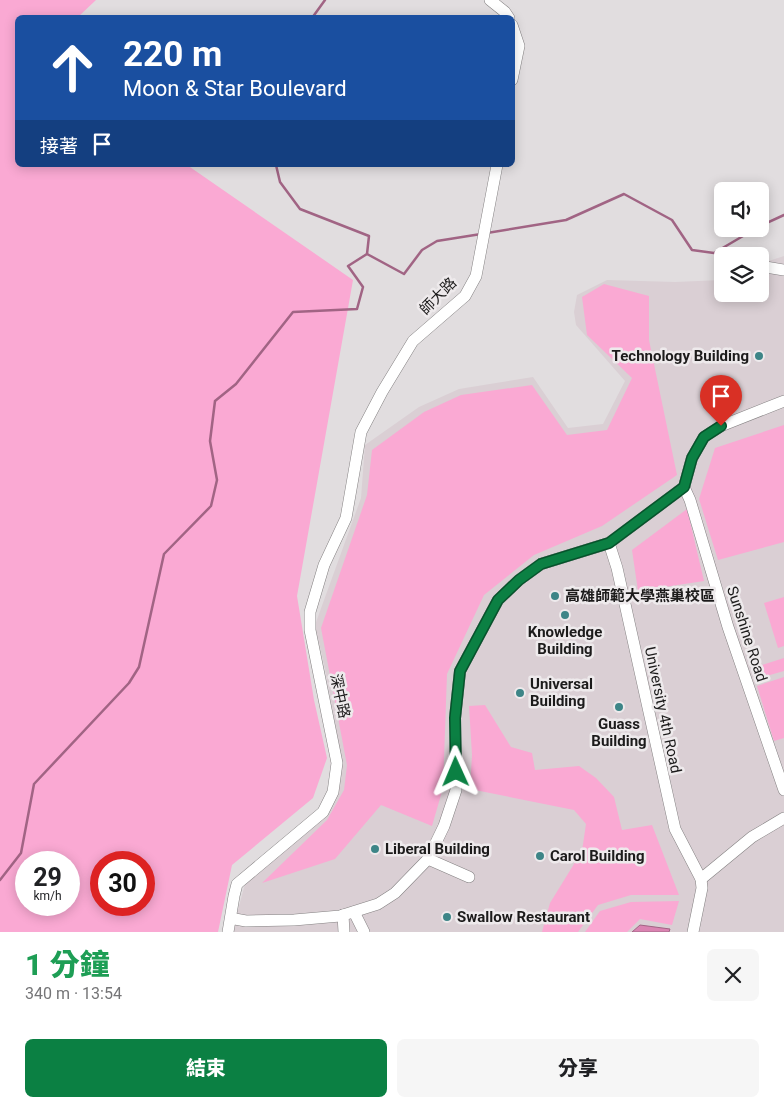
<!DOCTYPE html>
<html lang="zh-TW">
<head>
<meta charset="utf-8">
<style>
	:root { --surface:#fff; --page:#f6f6f6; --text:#202124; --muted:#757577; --accent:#0b8043 }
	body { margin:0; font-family:Roboto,"Noto Sans TC",sans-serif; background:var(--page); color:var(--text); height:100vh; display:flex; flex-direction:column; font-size:19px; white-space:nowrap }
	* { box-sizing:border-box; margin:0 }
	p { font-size:16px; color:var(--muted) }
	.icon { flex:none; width:28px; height:28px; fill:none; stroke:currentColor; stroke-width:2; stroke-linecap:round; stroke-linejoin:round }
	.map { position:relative; height:932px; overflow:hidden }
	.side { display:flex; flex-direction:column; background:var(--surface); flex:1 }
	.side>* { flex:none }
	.top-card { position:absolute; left:15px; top:15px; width:500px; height:152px; border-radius:8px; box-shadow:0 2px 12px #0003; background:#1a4fa0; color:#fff; overflow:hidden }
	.controls { position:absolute; left:714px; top:182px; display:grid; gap:10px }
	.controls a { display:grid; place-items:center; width:55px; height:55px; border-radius:8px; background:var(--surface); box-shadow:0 2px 12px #0003; font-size:25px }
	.speed { position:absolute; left:15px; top:851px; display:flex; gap:10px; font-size:25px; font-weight:700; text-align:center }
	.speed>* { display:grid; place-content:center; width:65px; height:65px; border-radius:50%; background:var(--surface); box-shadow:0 2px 12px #0003; line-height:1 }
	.speed small { font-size:12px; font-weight:400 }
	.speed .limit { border:8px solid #d22; background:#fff; color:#111 }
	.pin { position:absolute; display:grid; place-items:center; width:42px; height:42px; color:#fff; margin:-51px -21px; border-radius:50% 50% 50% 0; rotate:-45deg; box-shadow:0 0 5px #0007 }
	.pin .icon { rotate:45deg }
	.me { position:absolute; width:55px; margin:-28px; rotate:359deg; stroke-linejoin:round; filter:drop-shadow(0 0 4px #0008) }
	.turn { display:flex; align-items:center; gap:18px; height:105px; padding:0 25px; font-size:22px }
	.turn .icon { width:65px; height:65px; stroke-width:2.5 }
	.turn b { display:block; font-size:35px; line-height:42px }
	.then { display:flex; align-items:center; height:48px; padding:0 25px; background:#0003; gap:10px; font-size:19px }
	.round { display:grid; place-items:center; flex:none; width:52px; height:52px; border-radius:8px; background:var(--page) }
	.head { display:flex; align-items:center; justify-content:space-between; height:85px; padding:0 25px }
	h1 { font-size:30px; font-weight:800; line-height:38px; color:#1e9e55 }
	.primary-button { display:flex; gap:10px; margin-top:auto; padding:10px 25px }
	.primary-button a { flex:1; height:58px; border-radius:8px; background:var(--accent); color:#fff; font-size:20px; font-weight:800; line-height:58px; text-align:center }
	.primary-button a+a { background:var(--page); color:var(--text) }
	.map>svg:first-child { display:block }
	.built { fill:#dacfd4 }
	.green { fill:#faa9d3; fill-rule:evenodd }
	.water { fill:#da83b1; stroke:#a16484 }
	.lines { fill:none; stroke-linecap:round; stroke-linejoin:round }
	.stream { stroke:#a16484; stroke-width:2.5 }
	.street-casing { stroke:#848182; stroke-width:12 }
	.street { stroke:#fff; stroke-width:11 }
	.route-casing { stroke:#07532c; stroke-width:12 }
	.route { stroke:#0b8043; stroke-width:9 }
	.poi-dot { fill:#3d8587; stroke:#eeeaec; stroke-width:2 }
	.labels { text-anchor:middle; stroke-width:5; stroke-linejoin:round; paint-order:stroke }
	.street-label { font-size:15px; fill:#1c1b1b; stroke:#eeeaec }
	.poi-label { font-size:15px; font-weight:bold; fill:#1c1b1b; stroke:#eeeaec; text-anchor:start }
</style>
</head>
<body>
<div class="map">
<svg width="784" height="932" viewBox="0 0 784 932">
	<rect width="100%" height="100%" fill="#e1dddf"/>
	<path class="built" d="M784 256V932H232L245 884 323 820 336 800 341 766 338 739 325 669 315 625 361 498 365 445 419 407 459 389 533 377 568 428 603 424 625 381 576 325 574 312 577 295 607 280 675 282 722 280V294H760V264Z"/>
	<g class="green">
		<path d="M0 0H96L78 17 18 18V165H187L353 280 297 596 314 700 327 758 313 798 232 865 218 932H0ZM69 862V905H26V862ZM144 862V905H101V862Z"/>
		<path d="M604 284 649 296V340L677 475 602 526 534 555 484 595 447 674 443 788 432 826 381 805 335 859 262 883 327 820 344 790 347 765 321 628 367 495 372 450 424 412 461 395 532 385 567 435 607 430 632 378 587 335 582 297Z"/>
		<path d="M784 425V542L718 560 699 499 715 448Z"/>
		<path d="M687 509 704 581 638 591 632 550Z"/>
		<path d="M784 597V646L778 648 764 603Z"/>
		<path d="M784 658V671L756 679 753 668Z"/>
		<path d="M784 677V738L774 741 757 686Z"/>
		<path d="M485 705 511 747 532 753 535 770 579 766 596 778 614 797 622 830 652 825 679 895H631L598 905 578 932H542L550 903 582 851 586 824 574 810 470 789 472 755 469 706Z"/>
		<path d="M679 901 672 925 640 919 627 932H585L600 911 631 902Z"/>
	</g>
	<path class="water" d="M640 925 670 929 669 932H632Z"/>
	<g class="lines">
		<g class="stream">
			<path d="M312 18 325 0"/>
			<path d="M276 165 280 182 300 209 369 236 367 254"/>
			<path d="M760 226 784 215"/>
			<path d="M487 233 566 220 624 194 672 220 692 250 714 253 755 229"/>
			<path d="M0 880 21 853 34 784 129 683 139 667 164 554 211 506 217 480 210 441 215 401 236 384 293 312 357 309 363 287 348 266 367 254 404 274 422 250 437 241 481 234"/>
		</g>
		<g class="street-casing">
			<g id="street">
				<path d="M490 0 505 12 509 18"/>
				<path d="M512 25 519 46 512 80"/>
				<path d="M760 266 784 270"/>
				<path d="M684 487 690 500 728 627 784 790"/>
				<path d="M609 543 617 568 675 829 701 879 702 888 693 932"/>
				<path d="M428 859 469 877"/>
				<path d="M701 879 752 837 784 818"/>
				<path d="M354 912 364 932"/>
				<path d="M343 915 344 932"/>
				<path d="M231 920 235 919 246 921 294 920 340 916 378 904 395 893 428 859 444 826 456 790 455 718 460 671 498 600 519 580 541 564 609 543 684 487 692 458 704 437 721 426 784 401"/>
				<path d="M228 932 234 896 237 884 323 812 333 792 337 763 310 630V612L324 565 346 518 361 432 382 392 413 341 465 296 476 276 497 165"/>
			</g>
		</g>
		<use href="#street" class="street"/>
	</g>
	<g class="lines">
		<g class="route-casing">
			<path id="route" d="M456 772 455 718 460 671 498 600 519 580 541 564 609 543 684 487 692 458 704 437 721 426"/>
		</g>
		<use href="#route" class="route"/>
	</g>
	<g class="poi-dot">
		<circle cx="759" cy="356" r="5"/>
		<circle cx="555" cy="596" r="5"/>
		<circle cx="565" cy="615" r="5"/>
		<circle cx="520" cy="693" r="5"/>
		<circle cx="619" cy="707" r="5"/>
		<circle cx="375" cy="849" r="5"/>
		<circle cx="540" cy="856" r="5"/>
		<circle cx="447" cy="917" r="5"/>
	</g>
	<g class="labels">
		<g class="street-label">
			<text transform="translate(438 296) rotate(-45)" y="5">師大路</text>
			<text transform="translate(747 634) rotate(72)" y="5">Sunshine Road</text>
			<text transform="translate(340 696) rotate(78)" y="5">深中路</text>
			<text transform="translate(663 710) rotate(78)" y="5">University 4th Road</text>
		</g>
		<g class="poi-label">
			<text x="749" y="361" text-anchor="end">Technology Building</text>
			<text x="565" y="601">高雄師範大學燕巢校區</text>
			<text x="565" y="637" text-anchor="middle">Knowledge<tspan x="565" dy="17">Building</tspan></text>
			<text x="530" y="689">Universal<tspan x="530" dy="17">Building</tspan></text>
			<text x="619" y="729" text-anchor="middle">Guass<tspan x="619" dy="17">Building</tspan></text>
			<text x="385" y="854">Liberal Building</text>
			<text x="550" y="861">Carol Building</text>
			<text x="457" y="922">Swallow Restaurant</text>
		</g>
	</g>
</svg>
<div class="controls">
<a><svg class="icon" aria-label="sound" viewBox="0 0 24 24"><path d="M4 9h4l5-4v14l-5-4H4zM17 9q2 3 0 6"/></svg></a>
<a><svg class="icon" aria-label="layers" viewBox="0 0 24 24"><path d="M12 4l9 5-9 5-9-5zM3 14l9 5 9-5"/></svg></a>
</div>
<div class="speed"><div>29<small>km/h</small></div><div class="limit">30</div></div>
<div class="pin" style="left:721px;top:426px;background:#d93025"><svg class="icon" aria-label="arrive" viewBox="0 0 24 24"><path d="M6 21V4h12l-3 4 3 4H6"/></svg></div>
<svg class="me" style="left:456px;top:772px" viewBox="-20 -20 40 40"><path d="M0-17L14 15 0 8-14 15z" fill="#0b8043" stroke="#fff" stroke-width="4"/></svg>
<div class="top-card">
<div class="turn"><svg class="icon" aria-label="ahead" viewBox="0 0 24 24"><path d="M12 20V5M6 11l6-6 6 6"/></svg><div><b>220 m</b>Moon &amp; Star Boulevard</div></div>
<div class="then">接著<svg class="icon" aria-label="arrive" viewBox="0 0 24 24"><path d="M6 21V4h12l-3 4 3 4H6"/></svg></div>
</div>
</div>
<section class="side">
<div class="head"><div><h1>1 分鐘</h1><p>340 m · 13:54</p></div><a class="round"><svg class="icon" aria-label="close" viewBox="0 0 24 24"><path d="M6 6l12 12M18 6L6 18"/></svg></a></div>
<div class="primary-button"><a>結束</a><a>分享</a></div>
</section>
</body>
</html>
